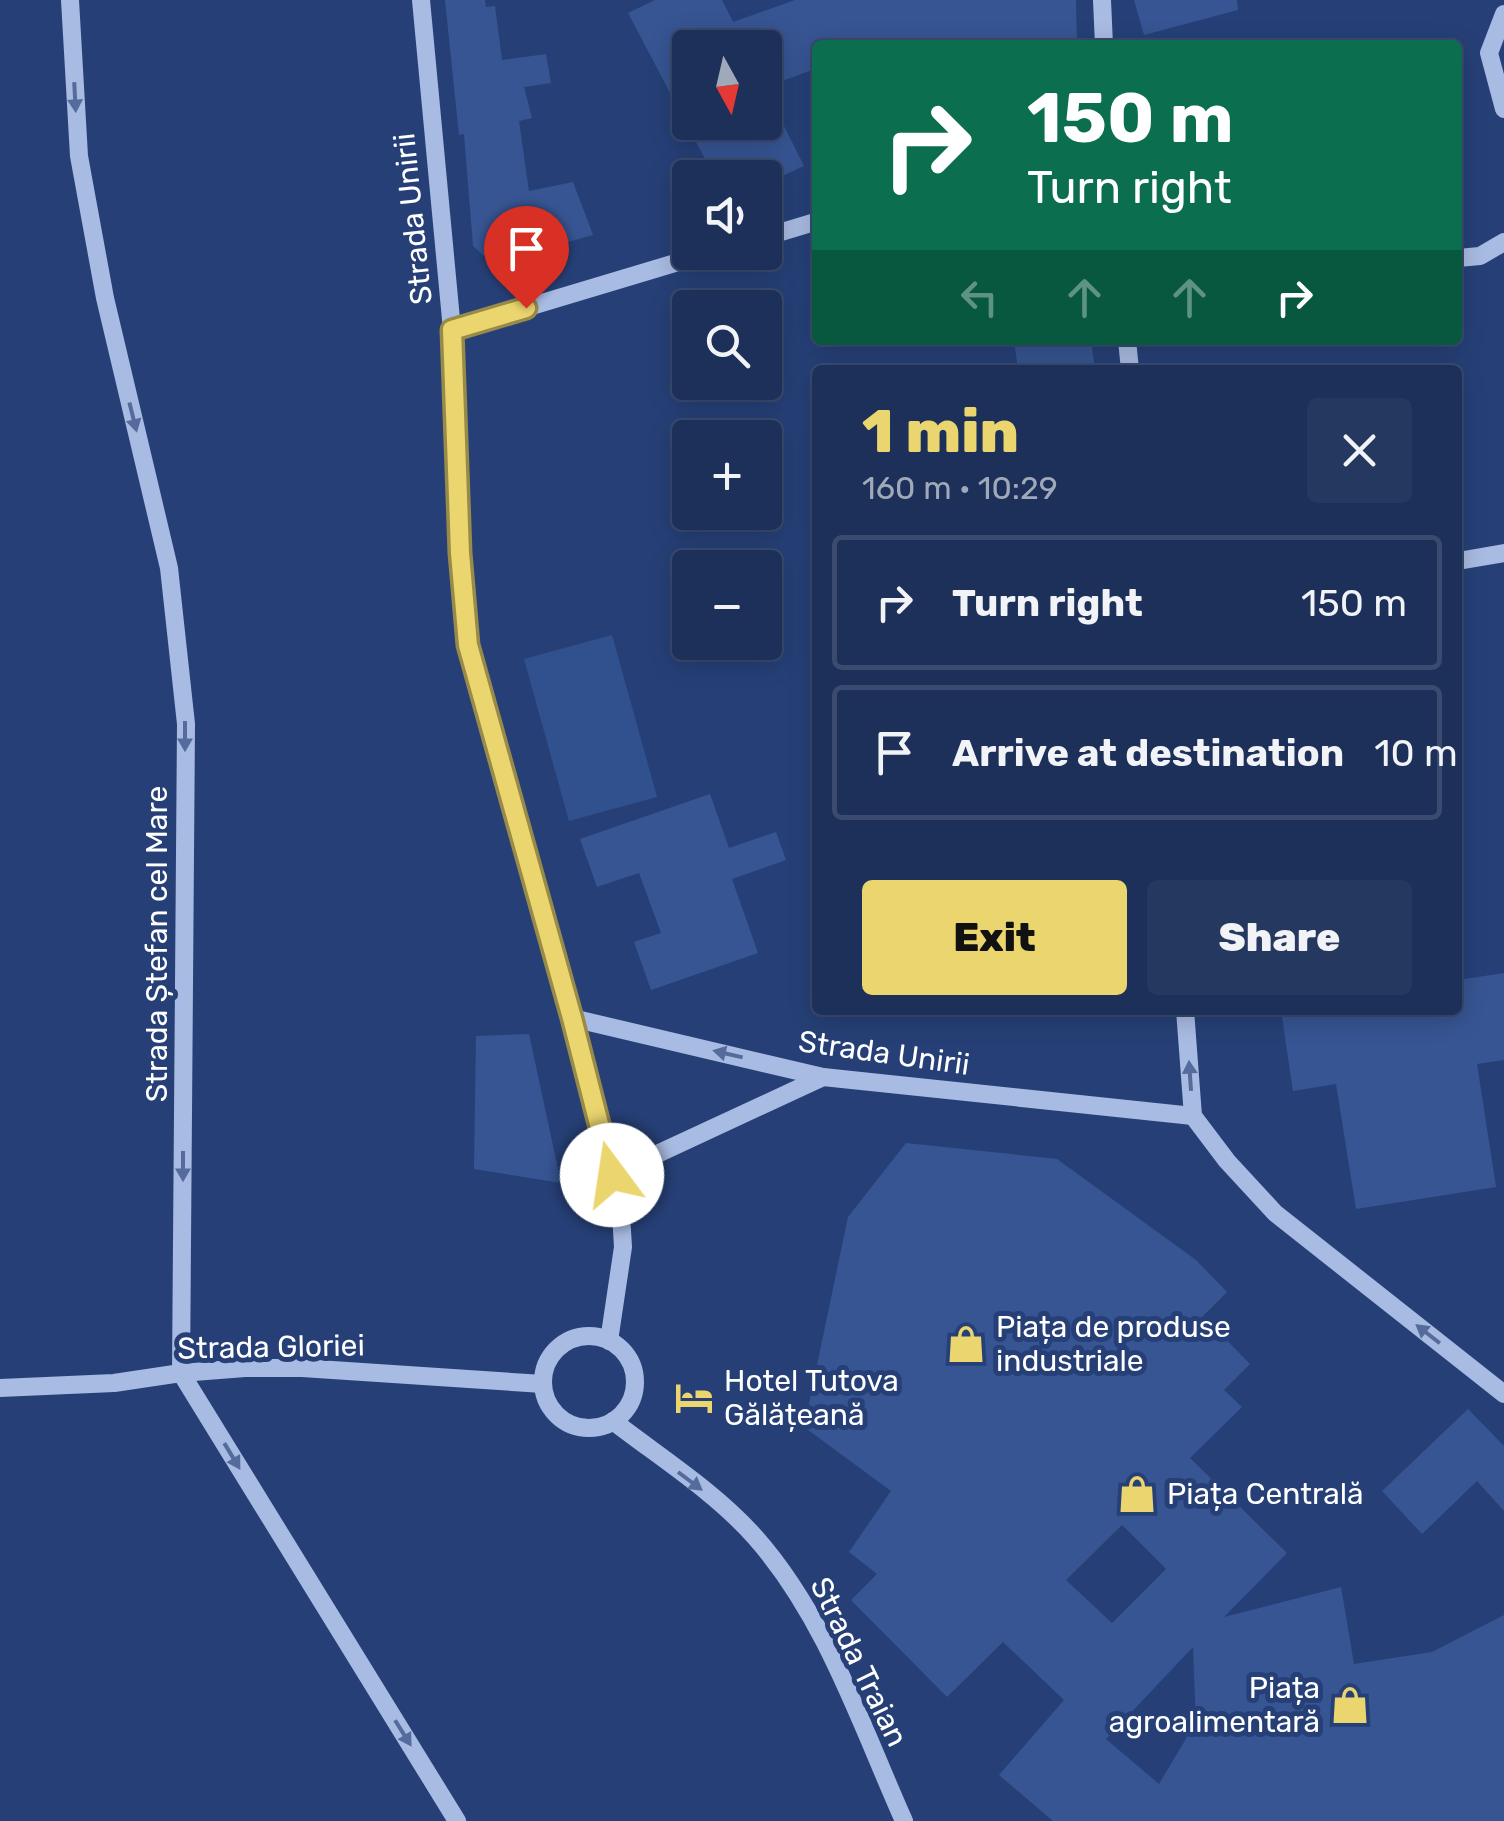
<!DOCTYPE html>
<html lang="en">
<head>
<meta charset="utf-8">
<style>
	:root { --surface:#1c3059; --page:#25385f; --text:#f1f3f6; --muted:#a0a9ba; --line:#3a4b6f; --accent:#ead56e }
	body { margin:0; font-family:Rubik,sans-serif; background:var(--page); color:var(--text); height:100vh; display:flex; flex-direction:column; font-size:38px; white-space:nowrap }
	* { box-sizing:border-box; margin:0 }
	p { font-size:32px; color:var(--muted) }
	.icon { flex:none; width:55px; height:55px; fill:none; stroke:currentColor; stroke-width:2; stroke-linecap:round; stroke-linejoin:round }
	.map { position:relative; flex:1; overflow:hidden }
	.drawer { position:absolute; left:812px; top:365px; width:650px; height:650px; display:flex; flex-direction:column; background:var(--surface); border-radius:10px; box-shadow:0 5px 25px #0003,0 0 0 2px var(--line) }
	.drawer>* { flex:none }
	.hud { position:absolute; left:812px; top:40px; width:650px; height:305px; border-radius:10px; box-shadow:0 5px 25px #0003,0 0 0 2px var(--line); background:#0b6e4f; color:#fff; overflow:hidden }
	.needle { width:65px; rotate:172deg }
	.buttons { position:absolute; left:672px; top:30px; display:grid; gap:20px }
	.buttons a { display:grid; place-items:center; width:110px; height:110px; border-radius:10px; background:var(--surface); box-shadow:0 5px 25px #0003,0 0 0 2px var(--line); font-size:50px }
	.pin { position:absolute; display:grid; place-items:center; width:85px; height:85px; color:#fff; margin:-102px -42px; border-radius:50% 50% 50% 0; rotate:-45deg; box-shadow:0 0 10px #0007 }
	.pin .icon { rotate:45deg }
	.me { position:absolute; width:110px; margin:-55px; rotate:346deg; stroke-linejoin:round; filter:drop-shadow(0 0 8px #0008) }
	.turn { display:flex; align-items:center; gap:35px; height:210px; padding:0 50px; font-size:45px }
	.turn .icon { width:130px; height:130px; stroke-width:2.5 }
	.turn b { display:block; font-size:70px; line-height:85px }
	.lanes { display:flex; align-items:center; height:95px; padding:0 50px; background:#0003; justify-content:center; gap:50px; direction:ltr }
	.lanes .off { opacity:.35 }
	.round { display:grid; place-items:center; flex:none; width:105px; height:105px; border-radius:10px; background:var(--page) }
	.summary { display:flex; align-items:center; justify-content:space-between; height:170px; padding:0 50px }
	h1 { font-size:60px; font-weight:800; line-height:75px; color:var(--accent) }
	.button { display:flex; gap:20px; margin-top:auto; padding:20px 50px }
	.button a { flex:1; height:115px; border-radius:10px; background:var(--accent); color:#111; font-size:40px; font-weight:800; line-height:115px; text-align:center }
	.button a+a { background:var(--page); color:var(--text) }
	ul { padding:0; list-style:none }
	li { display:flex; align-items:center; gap:30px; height:135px; margin:0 20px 15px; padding:0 30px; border:5px solid var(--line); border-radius:10px }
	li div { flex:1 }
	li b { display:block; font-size:38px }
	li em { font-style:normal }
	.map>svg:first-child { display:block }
	.green { fill:#31508e }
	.building { fill:#375593; fill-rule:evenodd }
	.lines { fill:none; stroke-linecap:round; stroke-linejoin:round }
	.minor { stroke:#a8bbe2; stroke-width:18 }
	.oneway { fill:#546b9c }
	.route-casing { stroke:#988a48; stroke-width:25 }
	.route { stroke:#ead56e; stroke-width:18 }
	.labels { text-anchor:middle; stroke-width:10; stroke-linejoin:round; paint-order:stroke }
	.street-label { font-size:30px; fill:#fff; stroke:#264077 }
	.poi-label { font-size:30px; fill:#fff; stroke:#264077; text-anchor:start }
</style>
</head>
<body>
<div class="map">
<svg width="1504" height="1821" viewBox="0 0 1504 1821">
	<rect width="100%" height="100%" fill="#264077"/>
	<path class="green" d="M612 635 657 797 569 821 524 659Z"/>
	<g class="building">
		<path d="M445 0H485L486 7 495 6 502 60 546 54 551 83 524 87 532 118 519 121 529 191 573 182 593 235 492 263 473 246 464 134 459 135Z"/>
		<path d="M655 0H722L733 22 795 0H1076L1077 45H818V68L765 87V48H690V122H782L804 166 778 178H715L628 13Z"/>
		<path d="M1134 0H1237L1238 10 1144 35Z"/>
		<path d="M1014 340H1091L1095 370H1018Z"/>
		<path d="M710 794 729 848 776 832 786 860 732 879 758 953 651 990 634 942 661 933 639 873 597 887 580 839Z"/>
		<path d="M1504 973V1060L1477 1064 1496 1187 1356 1209 1336 1084 1293 1091 1281 1010H1458V980Z"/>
		<path d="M529 1034 561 1183 474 1169 476 1036Z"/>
		<path d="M906 1143 1057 1159 1196 1260 1227 1292 1203 1316 1250 1364 1224 1390 1242 1407 1190 1458 1287 1553 1224 1617 1341 1587 1354 1664 1432 1652 1504 1615V1821H1053L999 1775 1064 1700 1003 1642 947 1697 851 1600 877 1574 849 1552 891 1491 804 1427 848 1217ZM1122 1525 1166 1569 1112 1623 1066 1580ZM1193 1647 1196 1722 1159 1784 1106 1739Z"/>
		<path d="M1468 1409 1504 1446V1511L1477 1481 1422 1534 1382 1491Z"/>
	</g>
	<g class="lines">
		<g class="minor">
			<path d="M70 0 79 156 105 298 169 568 186 724 181 1373 457 1821"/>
			<path d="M421 0 452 330 459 553 468 645 572 1018 621 1214 623 1247 609 1341"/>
			<path d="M1102 0 1104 45"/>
			<path d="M1504 14 1489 53 1504 109"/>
			<path d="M765 237 818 221"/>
			<path d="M1458 258 1480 256 1504 242"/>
			<path d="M452 330 712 252"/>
			<path d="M1127 340 1130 370"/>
			<path d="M1458 561 1504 553"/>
			<path d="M1185 1010 1193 1116 1227 1161 1275 1213 1504 1394"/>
			<path d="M572 1018 823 1077 1193 1116"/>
			<path d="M612 1175 823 1077"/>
			<circle cx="589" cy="1382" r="46"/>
			<path d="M0 1388 114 1383 181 1373 245 1368H302L543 1384"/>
			<path d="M613 1421C661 1458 715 1492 755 1537 826 1617 861 1725 904 1821"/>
		</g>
	</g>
	<defs><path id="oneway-solid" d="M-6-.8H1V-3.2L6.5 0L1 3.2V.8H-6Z" transform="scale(2.5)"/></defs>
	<g class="oneway">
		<use href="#oneway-solid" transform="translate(75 97) rotate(87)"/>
		<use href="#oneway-solid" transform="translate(133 417) rotate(76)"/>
		<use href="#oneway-solid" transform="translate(185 736) rotate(90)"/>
		<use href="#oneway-solid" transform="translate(728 1054) rotate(-167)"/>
		<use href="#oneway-solid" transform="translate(1190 1076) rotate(-94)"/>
		<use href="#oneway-solid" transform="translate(183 1166) rotate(90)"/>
		<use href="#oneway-solid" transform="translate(1428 1334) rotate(-142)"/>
		<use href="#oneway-solid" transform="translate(232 1456) rotate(59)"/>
		<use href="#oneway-solid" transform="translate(690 1481) rotate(37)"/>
		<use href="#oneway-solid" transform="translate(403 1733) rotate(58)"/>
	</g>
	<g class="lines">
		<g class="route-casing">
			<path id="route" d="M526 308 452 330 460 553 468 645 572 1018 612 1175"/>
		</g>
		<use href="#route" class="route"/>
	</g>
	<defs>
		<g id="shop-bare" transform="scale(3)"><path d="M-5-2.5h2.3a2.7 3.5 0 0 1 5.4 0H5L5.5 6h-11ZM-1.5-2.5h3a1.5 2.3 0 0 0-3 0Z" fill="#ead56e" stroke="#264077" stroke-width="2.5" paint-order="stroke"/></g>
		<g id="hotel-bare" transform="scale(3)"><path d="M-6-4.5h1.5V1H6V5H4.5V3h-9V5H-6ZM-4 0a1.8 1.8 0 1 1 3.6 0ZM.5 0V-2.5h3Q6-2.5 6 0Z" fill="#ead56e" stroke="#264077" stroke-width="2.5" paint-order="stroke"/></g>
	</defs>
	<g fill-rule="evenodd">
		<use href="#shop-bare" x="966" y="1344"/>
		<use href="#hotel-bare" x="694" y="1398"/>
		<use href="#shop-bare" x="1137" y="1494"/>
		<use href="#shop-bare" x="1350" y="1705"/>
	</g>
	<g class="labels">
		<g class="street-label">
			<text transform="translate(413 219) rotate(-96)" y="10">Strada Unirii</text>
			<text transform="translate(157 944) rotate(-90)" y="10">Strada Ștefan cel Mare</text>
			<text transform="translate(884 1053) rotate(8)" y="10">Strada Unirii</text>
			<text transform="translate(271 1347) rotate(-1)" y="10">Strada Gloriei</text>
			<text transform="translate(859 1662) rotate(64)" y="10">Strada Traian</text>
		</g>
		<g class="poi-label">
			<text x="996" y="1337">Piața de produse<tspan x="996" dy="34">industriale</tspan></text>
			<text x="724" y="1391">Hotel Tutova<tspan x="724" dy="34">Gălățeană</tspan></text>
			<text x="1167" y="1504">Piața Centrală</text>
			<text x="1320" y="1698" text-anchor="end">Piața<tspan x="1320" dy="34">agroalimentară</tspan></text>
		</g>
	</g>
</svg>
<div class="buttons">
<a><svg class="needle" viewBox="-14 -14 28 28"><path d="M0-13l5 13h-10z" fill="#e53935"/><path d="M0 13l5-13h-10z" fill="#a0a9ba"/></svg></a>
<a><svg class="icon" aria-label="sound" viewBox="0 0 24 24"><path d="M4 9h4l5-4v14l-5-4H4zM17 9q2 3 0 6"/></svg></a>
<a><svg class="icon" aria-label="search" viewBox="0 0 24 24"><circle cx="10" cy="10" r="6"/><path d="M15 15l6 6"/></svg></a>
<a>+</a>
<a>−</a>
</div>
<div class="pin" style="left:526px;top:308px;background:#d93025"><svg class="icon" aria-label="arrive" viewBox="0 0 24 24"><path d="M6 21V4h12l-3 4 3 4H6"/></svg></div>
<svg class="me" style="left:612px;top:1175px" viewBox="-20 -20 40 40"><circle r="19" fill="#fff"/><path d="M0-13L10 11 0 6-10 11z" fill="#ead56e"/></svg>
<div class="hud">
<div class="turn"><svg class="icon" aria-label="right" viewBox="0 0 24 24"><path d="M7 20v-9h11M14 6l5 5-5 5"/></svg><div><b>150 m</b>Turn right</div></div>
<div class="lanes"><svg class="icon off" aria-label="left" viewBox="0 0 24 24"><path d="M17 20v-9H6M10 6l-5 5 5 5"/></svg><svg class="icon off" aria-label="ahead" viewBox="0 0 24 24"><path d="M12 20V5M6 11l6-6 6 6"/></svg><svg class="icon off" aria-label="ahead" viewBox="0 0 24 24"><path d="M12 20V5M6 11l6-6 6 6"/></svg><svg class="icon" aria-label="right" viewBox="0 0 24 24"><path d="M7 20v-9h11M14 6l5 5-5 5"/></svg></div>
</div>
<section class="drawer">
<div class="summary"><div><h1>1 min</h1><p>160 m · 10:29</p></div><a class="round"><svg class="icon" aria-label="close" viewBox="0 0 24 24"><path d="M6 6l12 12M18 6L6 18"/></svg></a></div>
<ul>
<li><svg class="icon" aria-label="right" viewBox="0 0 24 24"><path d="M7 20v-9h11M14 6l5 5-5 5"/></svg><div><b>Turn right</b></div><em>150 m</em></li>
<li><svg class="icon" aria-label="arrive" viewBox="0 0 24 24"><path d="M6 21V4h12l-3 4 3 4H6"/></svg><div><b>Arrive at destination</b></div><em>10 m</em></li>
</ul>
<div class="button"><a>Exit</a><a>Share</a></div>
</section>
</div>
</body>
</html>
